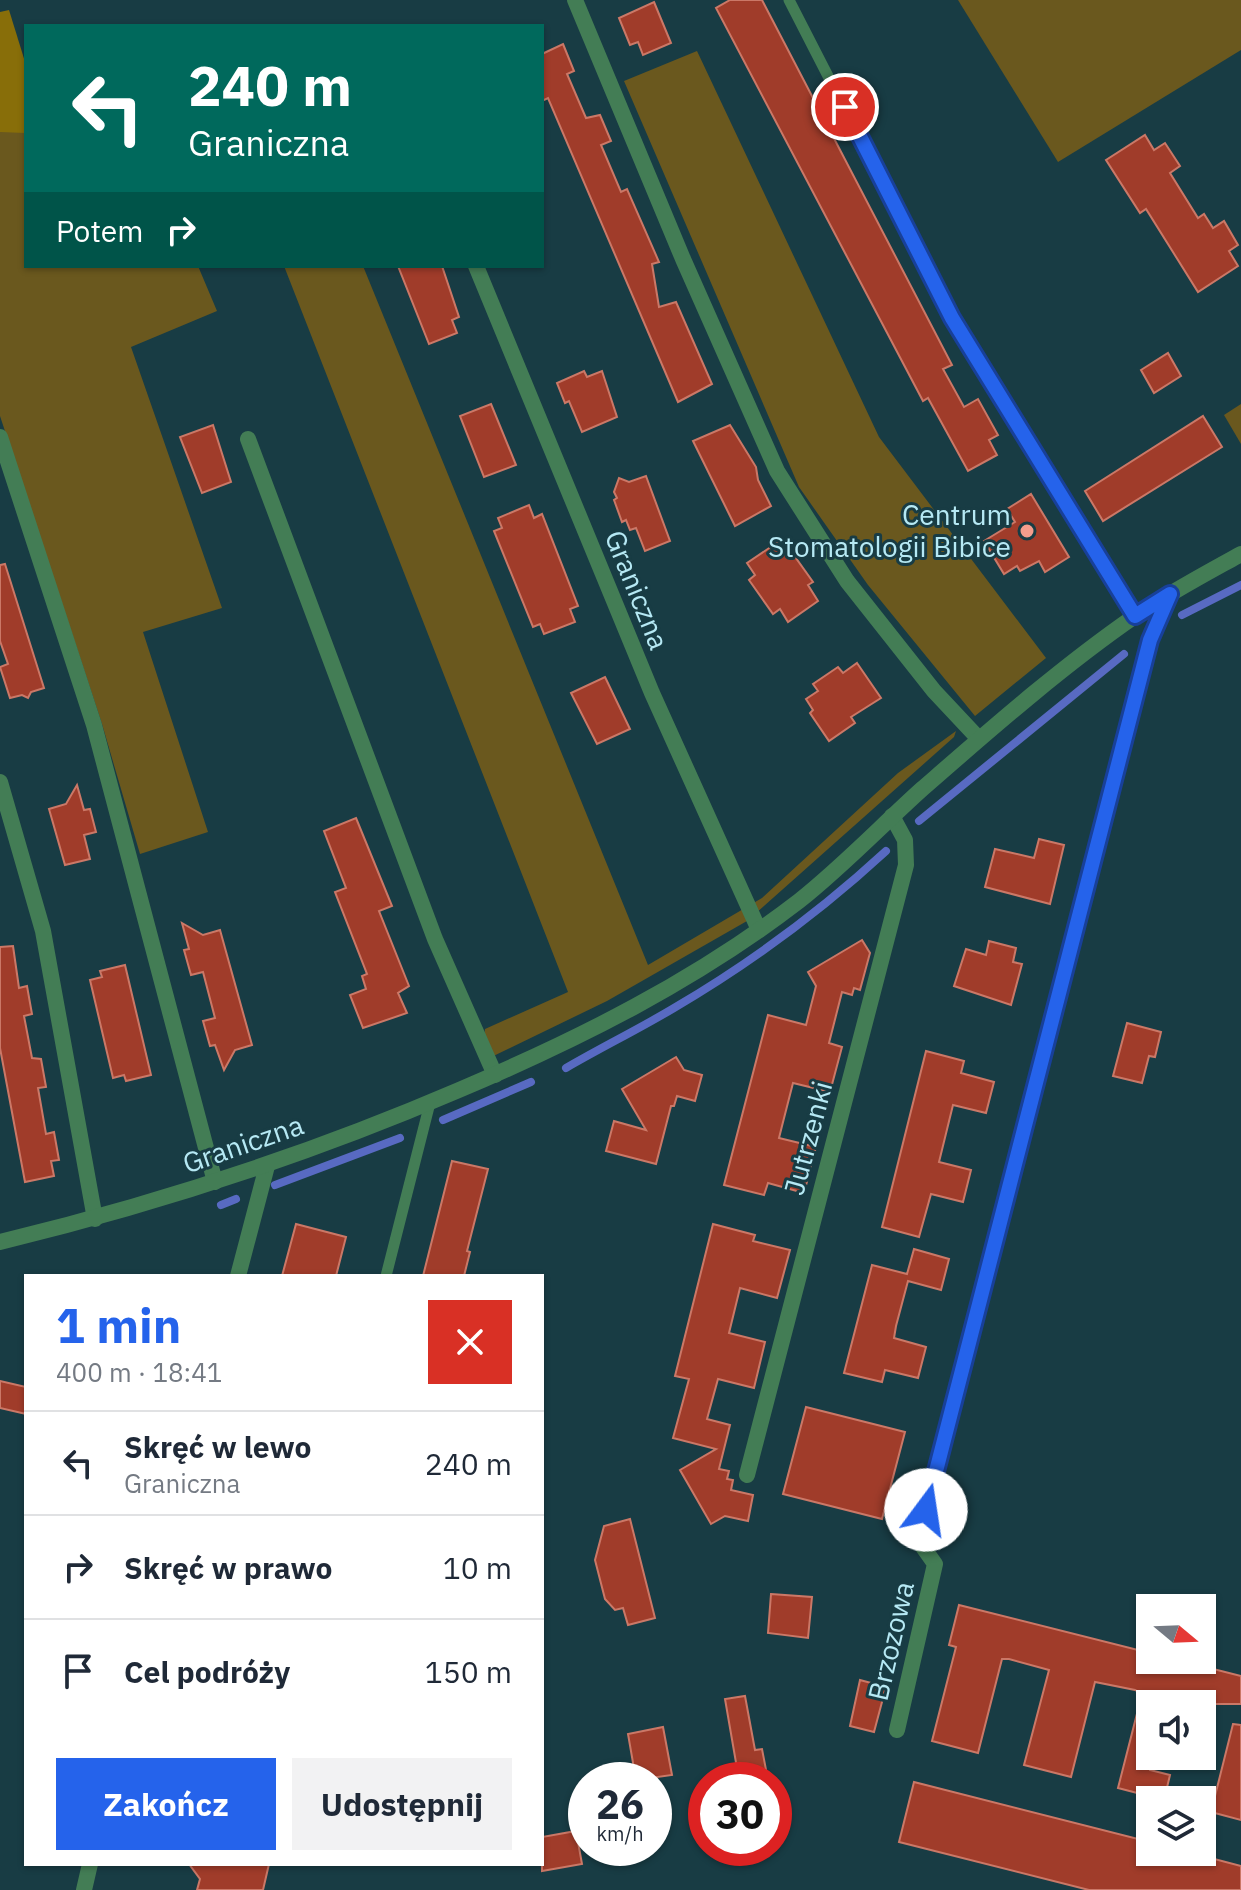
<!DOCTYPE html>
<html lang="pl">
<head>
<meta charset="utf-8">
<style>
	:root { --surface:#fff; --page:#f2f2f3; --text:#1f2937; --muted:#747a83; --line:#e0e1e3; --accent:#2563eb }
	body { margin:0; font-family:"IBM Plex Sans",sans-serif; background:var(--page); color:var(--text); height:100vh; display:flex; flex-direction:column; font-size:30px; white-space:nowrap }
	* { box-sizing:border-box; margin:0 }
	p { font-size:26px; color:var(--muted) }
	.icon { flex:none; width:44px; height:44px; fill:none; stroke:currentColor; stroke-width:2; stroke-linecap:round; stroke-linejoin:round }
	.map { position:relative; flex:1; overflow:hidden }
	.side { position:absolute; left:24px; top:1274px; width:520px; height:592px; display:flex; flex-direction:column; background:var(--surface); border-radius:0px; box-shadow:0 2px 6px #0004 }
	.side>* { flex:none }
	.banner { position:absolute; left:24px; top:24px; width:520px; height:244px; border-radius:0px; box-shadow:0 2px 6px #0004; background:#00695c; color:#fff; overflow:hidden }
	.needle { width:52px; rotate:109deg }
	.controls { position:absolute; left:1136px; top:1594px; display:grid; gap:16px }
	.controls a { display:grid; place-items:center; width:80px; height:80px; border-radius:0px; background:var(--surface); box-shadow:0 2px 6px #0004; font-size:40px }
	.speed { position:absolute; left:568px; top:1762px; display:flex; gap:16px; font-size:40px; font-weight:700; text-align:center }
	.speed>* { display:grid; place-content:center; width:104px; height:104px; border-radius:50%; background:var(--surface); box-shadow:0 2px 6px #0004; line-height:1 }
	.speed small { font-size:20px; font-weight:400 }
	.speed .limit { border:12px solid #d22; background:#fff; color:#111 }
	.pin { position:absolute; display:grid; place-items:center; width:68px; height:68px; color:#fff; margin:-34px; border:4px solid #fff; border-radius:50%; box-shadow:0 2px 8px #0007 }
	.me { position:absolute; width:88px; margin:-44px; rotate:14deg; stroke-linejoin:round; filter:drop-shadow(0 0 6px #0008) }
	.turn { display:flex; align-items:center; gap:28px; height:168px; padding:0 32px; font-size:36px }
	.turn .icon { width:104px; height:104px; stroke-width:2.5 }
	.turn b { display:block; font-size:56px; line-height:68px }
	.then { display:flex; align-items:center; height:76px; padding:0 32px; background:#0003; gap:16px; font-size:30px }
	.round { display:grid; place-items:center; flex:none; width:84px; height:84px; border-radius:0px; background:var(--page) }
	.headline { display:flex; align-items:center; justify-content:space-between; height:136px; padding:0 32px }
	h1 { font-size:48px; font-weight:700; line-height:60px; color:var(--accent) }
	.primary-button { display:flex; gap:16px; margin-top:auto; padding:16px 32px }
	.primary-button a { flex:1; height:92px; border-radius:0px; background:var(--accent); color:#fff; font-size:32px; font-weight:700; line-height:92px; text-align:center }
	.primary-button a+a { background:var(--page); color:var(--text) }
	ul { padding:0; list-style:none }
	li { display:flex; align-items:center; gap:24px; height:104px; padding:0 32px; border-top:2px solid var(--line) }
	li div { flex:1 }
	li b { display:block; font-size:30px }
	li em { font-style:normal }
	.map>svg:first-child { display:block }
	.green { fill:#6a581e }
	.forest { fill:#886e09 }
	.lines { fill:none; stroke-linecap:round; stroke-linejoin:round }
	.stream { stroke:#586ac2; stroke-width:8 }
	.building { fill:#a03c2a; stroke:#cb7867; stroke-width:2 }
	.service { stroke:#437d55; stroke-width:11 }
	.minor { stroke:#437d55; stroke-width:16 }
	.tertiary { stroke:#437d55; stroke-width:16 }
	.route-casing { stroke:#184099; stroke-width:20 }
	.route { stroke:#2563eb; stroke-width:14 }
	.poi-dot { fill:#f49d8c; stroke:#183c44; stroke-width:3 }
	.labels { text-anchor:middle; stroke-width:6; stroke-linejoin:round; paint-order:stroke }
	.poi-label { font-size:28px; fill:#b6e9f4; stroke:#183c44; text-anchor:end }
	.street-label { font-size:28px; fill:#b6e9f4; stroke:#183c44 }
</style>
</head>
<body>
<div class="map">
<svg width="1241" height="1890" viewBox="0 0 1241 1890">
	<rect width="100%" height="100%" fill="#183c44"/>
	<g class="green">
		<path d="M958 0H1241V50L1058 162Z"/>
		<path d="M697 51 879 437 1046 658 975 716 868 585 799 487 624 81Z"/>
		<path d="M26 131V266H198L217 311 131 347 222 608 143 632 208 832 140 854 102 724 0 416V132Z"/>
		<path d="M284 266H363L648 965 762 898 898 773 956 731 954 737 747 921 607 1001 481 1062 485 1029 568 992Z"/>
		<path d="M1241 404V444L1224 415Z"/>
	</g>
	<path class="forest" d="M9 10 26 65 25 133 0 132V12Z"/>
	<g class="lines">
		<g class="stream">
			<path d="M1182 615 1241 585"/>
			<path d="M919 821 1124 654"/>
			<path d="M566 1068C602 1047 639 1029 674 1008 749 964 822 910 886 851"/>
			<path d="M443 1120 531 1082"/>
			<path d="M275 1185 400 1138"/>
			<path d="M221 1205 236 1199"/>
		</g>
	</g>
	<g class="building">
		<path d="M730 0H762L952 365 943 369 964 407 978 399 998 435 989 440 997 455 968 471 928 398 923 401 716 8Z"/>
		<path d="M654 2 671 43 643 55 638 42 630 45 619 18Z"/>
		<path d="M563 44 574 71 567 74 586 118 600 115 611 141 601 145 621 192 627 189 659 262 652 264 659 307 676 302 712 384 678 402 548 98 542 101V54Z"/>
		<path d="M1145 135 1154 150 1165 143 1180 166 1170 173 1198 218 1204 214 1213 228 1224 221 1238 245 1229 251 1238 266 1198 292 1146 209 1140 213 1106 160Z"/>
		<path d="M398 266H442L459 317 452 320 457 333 429 344Z"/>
		<path d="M1168 353 1181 376 1154 393 1141 370Z"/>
		<path d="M584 371 587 377 602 371 617 417 582 432 569 401 565 403 557 383Z"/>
		<path d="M491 404 516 465 484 477 460 416Z"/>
		<path d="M1203 416 1222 447 1103 521 1085 491Z"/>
		<path d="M213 425 231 482 202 493 180 437Z"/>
		<path d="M730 425 756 467 758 480 771 506 735 526 693 441Z"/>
		<path d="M646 476 670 541 645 551 636 528 630 530 626 520 622 522 614 500 617 498 614 492 619 478 629 482Z"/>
		<path d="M1031 494 1069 557 1045 572 1039 561 1020 571 1017 566 1004 574 984 541 1015 522 1007 509Z"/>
		<path d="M529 505 534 518 542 514 578 606 570 609 575 622 544 634 540 624 533 627 494 531 502 528 498 518Z"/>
		<path d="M778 542 789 557 793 554 813 582 808 585 818 601 788 622 780 609 773 614 749 580 755 575 747 563Z"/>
		<path d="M5 564 44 688 31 692 28 698 22 695 10 698 0 667 8 664 0 641V565Z"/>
		<path d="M857 663 881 698 851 717 855 723 829 741 810 713 813 710 806 699 818 691 813 684 838 667 843 673Z"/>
		<path d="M605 677 630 729 597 744 571 693Z"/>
		<path d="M77 785 84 810 90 809 96 832 84 835 90 859 65 865 49 809 66 804Z"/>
		<path d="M356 818 392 906 379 911 409 986 398 993 407 1013 363 1028 350 995 366 989 362 976 367 974 335 892 346 888 324 831Z"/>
		<path d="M1039 839 1064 845 1050 904 985 887 995 849 1034 858Z"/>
		<path d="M182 923 203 935 220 930 225 948 252 1045 235 1050 224 1070 215 1045 210 1046 203 1021 215 1018 203 972 191 975 184 950 189 949Z"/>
		<path d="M862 940 870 953 860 990 854 988 852 995 842 992 829 1043 842 1047 830 1092 793 1083 782 1126 779 1138 816 1147 804 1193 768 1183 764 1195 724 1185 768 1015 806 1025 816 986 808 972Z"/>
		<path d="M989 941 1016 948 1013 962 1022 964 1011 1005 954 986 966 949 986 955Z"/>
		<path d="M13 946 19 988 27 986 32 1014 24 1016 32 1058 41 1059 46 1087 38 1088 46 1134 54 1132 59 1160 51 1161 54 1176 25 1182 0 1048V947Z"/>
		<path d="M125 965 151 1075 126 1081 124 1075 113 1078 90 980 102 977 100 971Z"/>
		<path d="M1127 1023 1161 1032 1155 1057 1149 1056 1142 1083 1113 1076Z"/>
		<path d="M926 1051 964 1061 961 1073 994 1082 986 1113 953 1105 939 1162 971 1170 963 1202 931 1194 919 1237 882 1227Z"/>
		<path d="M676 1057 684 1070 702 1075 695 1101 677 1096 674 1106H671L656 1164 606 1151 614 1121 646 1130 622 1089Z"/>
		<path d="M452 1161 488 1169 467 1251 470 1252 464 1276H423Z"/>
		<path d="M296 1224 346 1237 336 1276H282Z"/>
		<path d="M713 1224 755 1235 753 1241 790 1250 777 1298 740 1288 729 1333 765 1342 754 1388 718 1379 707 1419 730 1425 719 1469 729 1471 727 1479 733 1480 731 1490 753 1495 748 1521 725 1516 711 1524 680 1470 716 1449 673 1438 689 1379 675 1376Z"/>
		<path d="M914 1249 949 1259 941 1290 908 1281 896 1326 894 1338 926 1347 918 1378 885 1370 882 1382 844 1373 872 1265 907 1274Z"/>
		<path d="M0 1381 26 1387V1414L0 1408Z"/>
		<path d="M806 1407 905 1432 882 1519 783 1494Z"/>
		<path d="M630 1519 655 1618 628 1625 623 1608 615 1610 605 1599 595 1560 604 1526Z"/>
		<path d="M771 1594 812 1597 808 1638 768 1633Z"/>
		<path d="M959 1605 1150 1653V1660H1178L1241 1676V1704H1150V1770L1170 1775 1164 1800 1118 1788 1142 1694 1135 1690 1095 1682 1071 1777 1024 1765 1049 1670 1009 1659H1002L978 1753 932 1741 956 1647 949 1645Z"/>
		<path d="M860 1680 886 1687 874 1732 850 1726Z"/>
		<path d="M745 1696 755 1750 762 1749 768 1780H739L725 1699Z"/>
		<path d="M1233 1724 1241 1725V1820L1211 1812Z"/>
		<path d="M663 1727 672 1775 636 1780 628 1734Z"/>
		<path d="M914 1782 1150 1842V1852H1188L1241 1866V1890H1089L899 1842Z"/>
		<path d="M576 1831 582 1864 542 1871V1837Z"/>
		<path d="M189 1864H269L263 1890H197L200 1879Z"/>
	</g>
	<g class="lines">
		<g class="service">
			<path d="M789 0 952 318 1135 616"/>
			<path d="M386 1276 430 1103"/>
		</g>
		<g class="minor">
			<path d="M575 0 683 259 777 471 847 581 934 691 979 739"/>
			<path d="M476 266 652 693 759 930"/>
			<path d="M0 437 94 725 215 1182"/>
			<path d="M248 439 435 939 495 1075"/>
			<path d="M0 782 43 931 95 1219"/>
			<path d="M238 1276 267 1166"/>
			<path d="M747 1475 906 865 905 840 892 816"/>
			<path d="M897 1730 935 1564 918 1540 1150 640 1170 594"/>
			<path d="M84 1890 90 1864"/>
		</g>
		<path class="tertiary" d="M0 1242C157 1204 310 1154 459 1090 579 1039 695 981 799 901 842 867 881 826 922 789 991 729 1060 668 1135 616 1169 593 1205 574 1241 554"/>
	</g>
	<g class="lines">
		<g class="route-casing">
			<path id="route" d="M845 107 952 318 1135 616 1170 594 1150 640 926 1510"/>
		</g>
		<use href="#route" class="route"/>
	</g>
	<circle class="poi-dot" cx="1027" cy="531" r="8"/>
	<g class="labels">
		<g class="poi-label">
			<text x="1011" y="525">Centrum<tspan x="1011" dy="32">Stomatologii Bibice</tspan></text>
		</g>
		<g class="street-label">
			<text transform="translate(637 590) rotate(68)" y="10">Graniczna</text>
			<text transform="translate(808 1138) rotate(-75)" y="10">Jutrzenki</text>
			<text transform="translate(243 1144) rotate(-19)" y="10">Graniczna</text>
			<text transform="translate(891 1641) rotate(-77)" y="10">Brzozowa</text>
		</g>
	</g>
</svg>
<div class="controls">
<a><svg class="needle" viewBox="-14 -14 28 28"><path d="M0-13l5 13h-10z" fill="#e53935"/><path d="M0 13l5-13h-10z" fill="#747a83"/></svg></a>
<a><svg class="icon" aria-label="sound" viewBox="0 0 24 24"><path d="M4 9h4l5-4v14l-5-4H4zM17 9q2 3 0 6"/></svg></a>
<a><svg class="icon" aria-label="layers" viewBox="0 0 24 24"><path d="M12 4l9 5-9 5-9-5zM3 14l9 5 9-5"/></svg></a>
</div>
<div class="speed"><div>26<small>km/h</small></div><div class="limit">30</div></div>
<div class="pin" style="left:845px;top:107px;background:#d93025"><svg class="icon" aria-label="arrive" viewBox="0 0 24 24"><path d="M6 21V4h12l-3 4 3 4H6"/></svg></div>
<svg class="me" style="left:926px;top:1510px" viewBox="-20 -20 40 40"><circle r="19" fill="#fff"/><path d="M0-13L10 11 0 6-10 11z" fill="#2563eb"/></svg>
<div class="banner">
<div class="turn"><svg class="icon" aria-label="left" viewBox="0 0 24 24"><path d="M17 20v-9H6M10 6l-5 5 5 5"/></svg><div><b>240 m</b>Graniczna</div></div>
<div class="then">Potem<svg class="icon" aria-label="right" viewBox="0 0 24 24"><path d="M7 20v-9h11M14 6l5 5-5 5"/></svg></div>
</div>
<section class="side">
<div class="headline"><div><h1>1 min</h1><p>400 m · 18:41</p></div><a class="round" style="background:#d93025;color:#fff"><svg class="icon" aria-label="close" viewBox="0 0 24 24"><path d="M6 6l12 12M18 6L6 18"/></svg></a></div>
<ul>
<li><svg class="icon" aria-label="left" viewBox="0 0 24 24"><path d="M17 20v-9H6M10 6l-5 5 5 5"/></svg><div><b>Skręć w lewo</b><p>Graniczna</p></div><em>240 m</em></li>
<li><svg class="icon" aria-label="right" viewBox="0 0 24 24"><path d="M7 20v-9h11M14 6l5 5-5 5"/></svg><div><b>Skręć w prawo</b></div><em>10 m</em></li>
<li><svg class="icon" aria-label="arrive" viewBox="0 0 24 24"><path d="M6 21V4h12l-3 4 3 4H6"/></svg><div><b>Cel podróży</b></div><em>150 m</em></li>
</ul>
<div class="primary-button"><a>Zakończ</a><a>Udostępnij</a></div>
</section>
</div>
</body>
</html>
